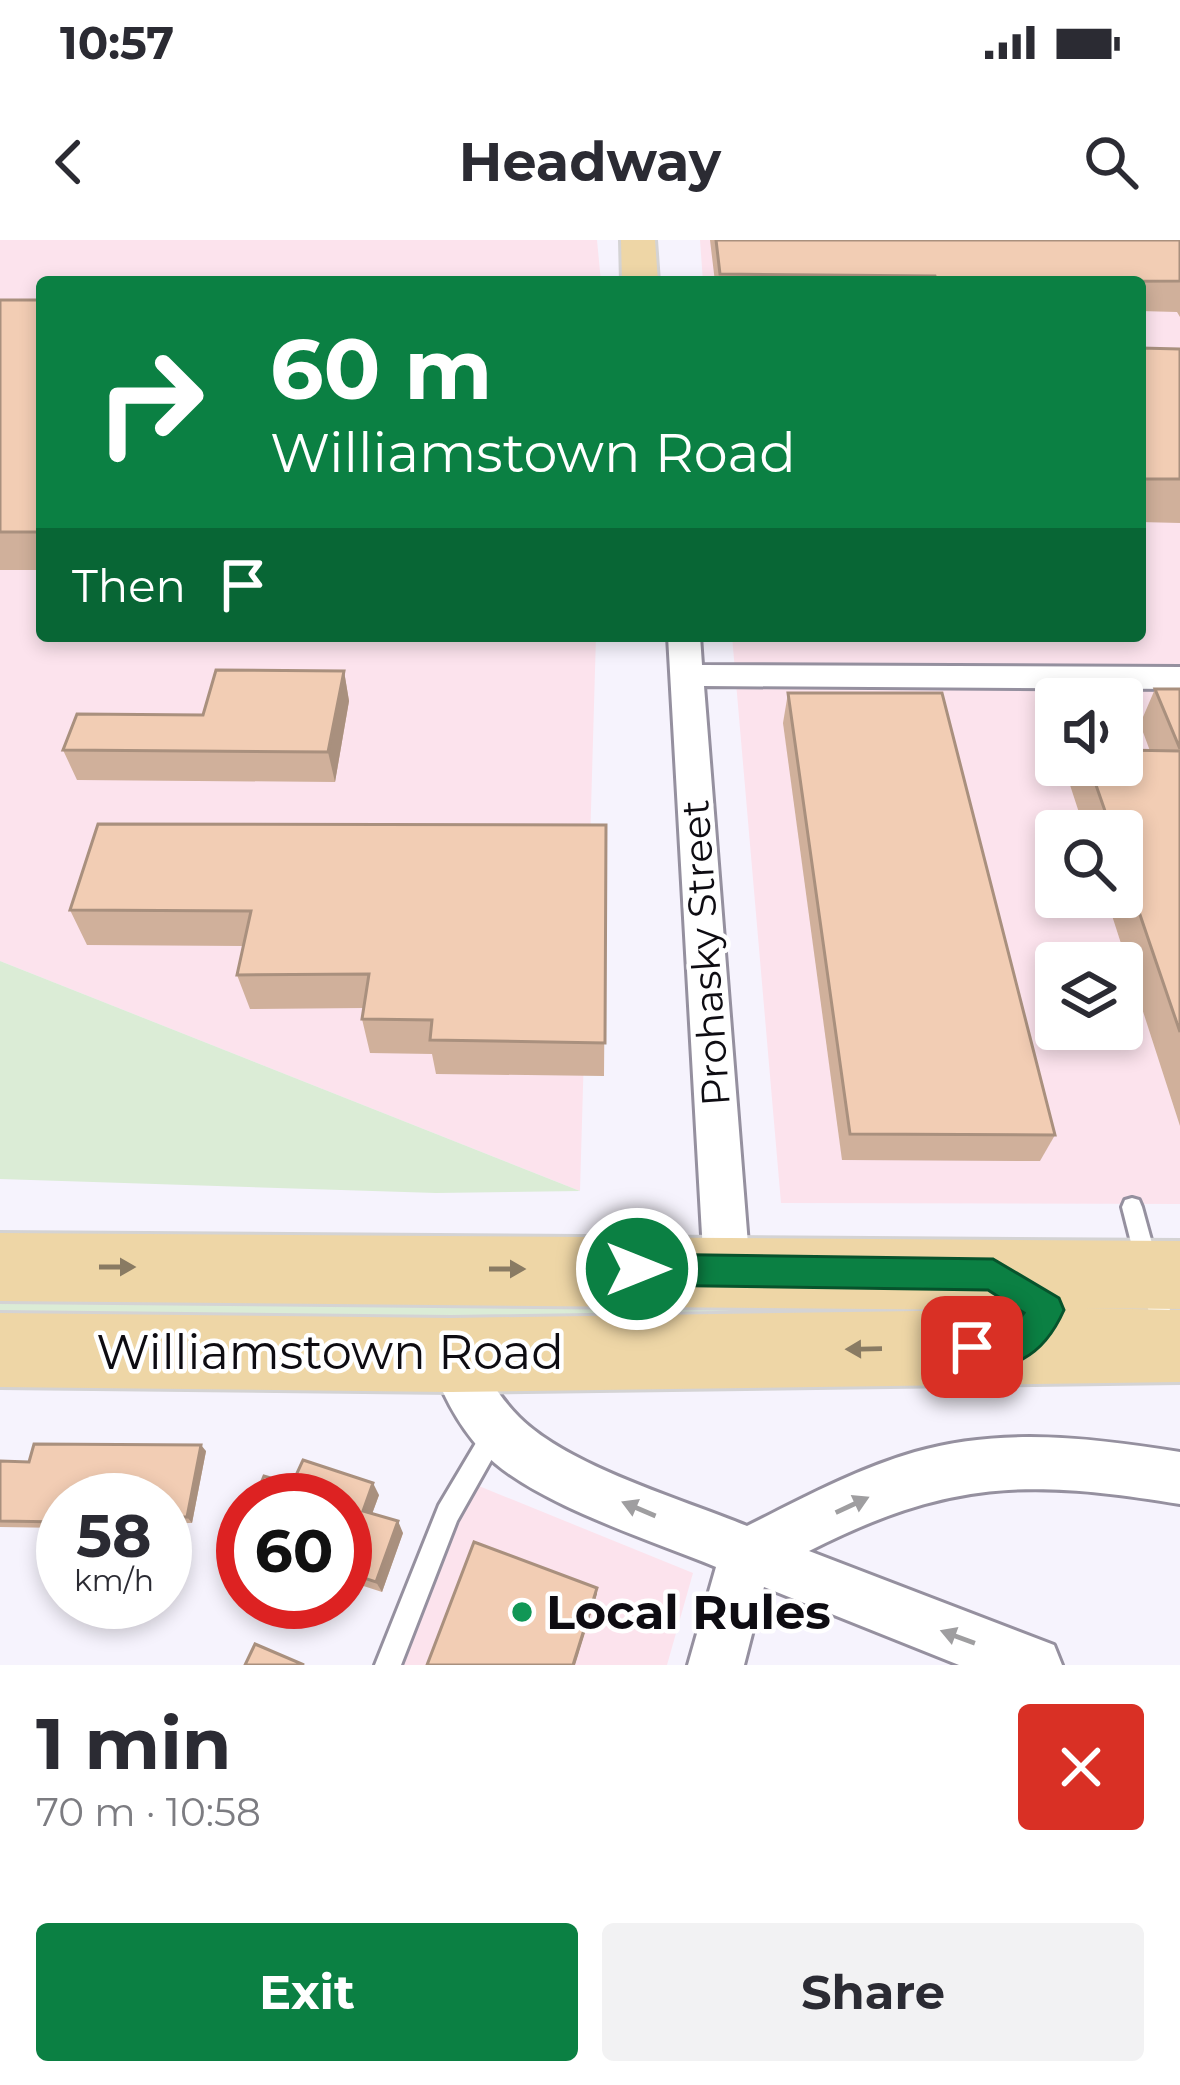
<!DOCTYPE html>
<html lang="en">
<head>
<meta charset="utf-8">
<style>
	:root { --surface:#fff; --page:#f2f2f3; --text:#2b2b33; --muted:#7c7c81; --accent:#0b8043 }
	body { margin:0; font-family:Montserrat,sans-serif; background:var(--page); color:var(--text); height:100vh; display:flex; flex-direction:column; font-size:45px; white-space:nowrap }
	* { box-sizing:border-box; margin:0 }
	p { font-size:39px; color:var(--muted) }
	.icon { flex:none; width:66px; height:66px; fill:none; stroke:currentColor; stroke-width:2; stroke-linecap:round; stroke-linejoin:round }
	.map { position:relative; height:1425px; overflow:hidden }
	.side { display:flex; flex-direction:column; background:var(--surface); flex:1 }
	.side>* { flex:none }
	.banner { position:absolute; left:36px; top:36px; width:1110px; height:366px; border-radius:12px; box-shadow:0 6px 18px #0003; background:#0b8043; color:#fff; overflow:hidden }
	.buttons { position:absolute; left:1035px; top:438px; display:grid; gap:24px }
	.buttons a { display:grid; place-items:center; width:108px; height:108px; border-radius:12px; background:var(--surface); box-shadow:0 6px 18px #0003; font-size:60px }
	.speed { position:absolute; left:36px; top:1233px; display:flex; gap:24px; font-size:60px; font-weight:700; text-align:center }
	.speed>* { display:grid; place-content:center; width:156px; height:156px; border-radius:50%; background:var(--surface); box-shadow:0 6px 18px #0003; line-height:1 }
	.speed small { font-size:30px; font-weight:400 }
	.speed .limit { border:18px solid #d22; background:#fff; color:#111 }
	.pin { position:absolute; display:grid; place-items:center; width:102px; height:102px; color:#fff; margin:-51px; border-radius:24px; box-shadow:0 6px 18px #0006 }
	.me { position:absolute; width:132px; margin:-66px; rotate:90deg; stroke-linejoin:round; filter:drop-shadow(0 0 9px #0008) }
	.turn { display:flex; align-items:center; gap:42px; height:252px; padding:0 36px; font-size:54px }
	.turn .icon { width:156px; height:156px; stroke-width:2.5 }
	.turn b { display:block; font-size:84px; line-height:102px }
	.then { display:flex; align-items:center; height:114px; padding:0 36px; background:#0003; gap:24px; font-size:45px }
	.round { display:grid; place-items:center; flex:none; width:126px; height:126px; border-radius:12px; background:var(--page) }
	.head { display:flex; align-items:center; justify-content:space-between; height:204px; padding:0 36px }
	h1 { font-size:72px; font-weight:700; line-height:90px }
	.button { display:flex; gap:24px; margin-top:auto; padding:24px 36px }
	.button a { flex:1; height:138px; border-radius:12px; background:var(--accent); color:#fff; font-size:48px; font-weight:700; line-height:138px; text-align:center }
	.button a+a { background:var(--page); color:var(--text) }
	.status { display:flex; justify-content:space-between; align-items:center; height:84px; padding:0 60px; background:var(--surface); direction:ltr }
	.status svg { height:33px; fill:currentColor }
	header { display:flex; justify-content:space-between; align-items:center; height:156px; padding:0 36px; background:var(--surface); font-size:54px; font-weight:700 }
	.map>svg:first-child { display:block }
	.commercial { fill:#fce3ed; fill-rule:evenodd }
	.green { fill:#dbecd6 }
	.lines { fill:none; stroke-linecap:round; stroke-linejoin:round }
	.lane-casing { stroke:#95909f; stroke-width:6 }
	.street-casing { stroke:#95909f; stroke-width:6 }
	.primary-casing { stroke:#d4d3d4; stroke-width:6 }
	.lane { fill:#fff; fill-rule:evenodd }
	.street { fill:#fff; fill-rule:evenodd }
	.primary { fill:#eed6a6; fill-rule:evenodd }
	.wall { fill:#d0b09b }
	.shaded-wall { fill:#a9907e }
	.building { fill:#f2cdb4; stroke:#a9907e; stroke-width:3 }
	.oneway { fill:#897b63 }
	.oneway2 { fill:#9f9ea0 }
	.route { fill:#0b8043; stroke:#07532c; stroke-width:3 }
	.poi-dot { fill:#119756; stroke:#fff; stroke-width:4.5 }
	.labels { text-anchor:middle; stroke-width:9; stroke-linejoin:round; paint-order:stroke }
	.street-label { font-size:39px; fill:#0e0c12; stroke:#fff }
	.near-street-label { font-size:48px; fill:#0e0c12; stroke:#fff }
	.near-poi-label { font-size:48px; font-weight:bold; fill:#0e0c12; stroke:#fff; text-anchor:start }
</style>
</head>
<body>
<div class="status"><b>10:57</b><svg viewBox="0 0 49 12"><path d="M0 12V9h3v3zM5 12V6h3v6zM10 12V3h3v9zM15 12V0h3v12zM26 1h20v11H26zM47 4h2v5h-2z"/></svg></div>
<header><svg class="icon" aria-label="back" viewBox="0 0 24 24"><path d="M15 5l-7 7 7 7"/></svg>Headway<svg class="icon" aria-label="search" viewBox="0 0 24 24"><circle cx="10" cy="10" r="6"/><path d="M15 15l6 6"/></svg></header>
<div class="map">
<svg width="1180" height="1425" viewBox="0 0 1180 1425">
	<rect width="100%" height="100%" fill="#f6f3fd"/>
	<g class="commercial">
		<path d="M0 0H597L601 42H42V396H596L580 951 0 721Z"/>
		<path d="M700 0H1180V964L781 963 732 396H1140V42H703ZM1056 459H1122V525H1056ZM1056 591H1122V657H1056ZM1056 723H1122V789H1056Z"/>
		<path d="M474 1244 693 1333 667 1425H402Z"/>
	</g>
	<g class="green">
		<path d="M0 721 580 951 436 953 0 939Z"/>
		<path d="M0 1053 831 1055 834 1077 0 1073Z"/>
	</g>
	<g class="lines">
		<g class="lane-casing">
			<g id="lane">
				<path d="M1132 958 1139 960 1142 967 1170 1069 1167 1076 1159 1080 1151 1076 1148 1069 1122 967 1125 960Z"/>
				<path d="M494 1182 502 1186 506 1194 457 1281 401 1425H375L439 1265 486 1186Z"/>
			</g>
		</g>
		<g class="street-casing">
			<g id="street">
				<path d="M668 396H700L702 425 1180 427V449L704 446 750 1030 743 1046 727 1052 711 1046 704 1030Z"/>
				<path d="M451 1091 468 1098C482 1127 496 1154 519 1177 568 1226 681 1259 747 1286 801 1259 856 1229 915 1212 1002 1187 1092 1198 1180 1212V1264C1027 1239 949 1240 809 1311L1054 1405 1062 1425H959L764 1347 744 1425H688L716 1327C651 1300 529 1262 482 1211 456 1183 441 1150 427 1115L434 1098Z"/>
			</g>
		</g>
		<g class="primary-casing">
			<g id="primary">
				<path d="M621 0H655L658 42H622Z"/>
				<path d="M0 993 1180 1001V1069L1083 1068 1180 1070V1142L451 1152 0 1147V1073L451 1078 986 1070 0 1061Z"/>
			</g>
		</g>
		<use href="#lane" class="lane"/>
		<use href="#street" class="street"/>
		<use href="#primary" class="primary"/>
	</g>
	<g class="wall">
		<path d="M710 0H1180V77L1177 72 1140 71V42H715Z"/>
		<rect x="0" y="60" width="42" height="270"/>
		<path d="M1140 108 1180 109V283L1140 282Z"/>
		<path d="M344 431 349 461 335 542 77 540 63 510 203 475Z"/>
		<path d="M1155 449H1180V886L1106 657H1122V591H1085L1070 545 1078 525H1122L1150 511 1140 484Z"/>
		<path d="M788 453 1055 895 1040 921 842 920 783 483Z"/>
		<path d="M606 585 604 836 436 834 432 814 370 813 362 779 364 768 250 769 237 735 243 706 87 705 70 670Z"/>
		<path d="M206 1211 192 1283H165V1260H63V1288L0 1287V1221L29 1222Z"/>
		<path d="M292 1244 379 1255 372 1274 403 1293 382 1352 345 1340V1260Z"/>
	</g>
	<g class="shaded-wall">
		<path d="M344 431 349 461 335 542 328 512Z"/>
		<path d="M201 1205 206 1211 192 1283 187 1277Z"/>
		<path d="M373 1243 379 1255 369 1282 363 1271Z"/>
		<path d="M398 1281 403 1293 382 1352 376 1342Z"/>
		<path d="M597 1348V1354L575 1425H573Z"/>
	</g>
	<g class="building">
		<path d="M716 0H1180V41L937 42 935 36 720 34Z"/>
		<rect x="0" y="60" width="42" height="232"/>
		<path d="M1140 108 1180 109V239H1140Z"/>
		<path d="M216 430 344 431 328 512 63 510 77 474 203 475Z"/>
		<path d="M1155 449H1180V509Z"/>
		<path d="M788 453H942L1055 895 850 894Z"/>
		<path d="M1122 510 1180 511V792L1122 622V591H1112L1089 525H1122Z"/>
		<path d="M98 584 606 585 605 803 430 800 432 780 362 779 369 734 237 735 251 671 70 670Z"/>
		<path d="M34 1204 201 1205 187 1277H165V1260H63V1282L0 1281V1221L29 1222Z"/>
		<path d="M303 1220 373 1243 363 1271 398 1281 376 1342 345 1332V1260H254L264 1236 292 1244Z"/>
		<path d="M474 1302 597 1348 573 1425H427Z"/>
		<path d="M255 1404 304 1425H245Z"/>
	</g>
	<defs><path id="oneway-solid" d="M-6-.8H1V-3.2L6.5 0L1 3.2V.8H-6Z" transform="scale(3)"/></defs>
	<g class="oneway">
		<use href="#oneway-solid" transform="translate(117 1027)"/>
		<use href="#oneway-solid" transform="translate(507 1029)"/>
		<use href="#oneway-solid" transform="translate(864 1109) rotate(179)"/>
	</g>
	<g class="oneway2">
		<use href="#oneway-solid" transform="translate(852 1265) rotate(-25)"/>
		<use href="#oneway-solid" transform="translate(639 1269) rotate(-157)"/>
		<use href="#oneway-solid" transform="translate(958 1397) rotate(-160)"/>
	</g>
	<path class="route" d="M637 1014 993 1019 1059 1058 1064 1070C1044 1115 1009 1139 960 1119L955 1107 960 1095 1011 1090 1024 1073 988 1050 637 1045 625 1040 620 1029 625 1018Z"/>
	<circle class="poi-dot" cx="522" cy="1372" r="12"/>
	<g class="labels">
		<g class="street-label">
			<text transform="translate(705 713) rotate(-94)" y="14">Prohasky Street</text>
		</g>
		<g class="near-street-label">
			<text x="330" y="1129">Williamstown Road</text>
		</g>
		<g class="near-poi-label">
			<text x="546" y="1389">Local Rules</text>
		</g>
	</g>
</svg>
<div class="buttons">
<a><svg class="icon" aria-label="sound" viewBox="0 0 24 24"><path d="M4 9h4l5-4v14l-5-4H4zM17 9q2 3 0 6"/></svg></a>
<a><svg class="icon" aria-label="search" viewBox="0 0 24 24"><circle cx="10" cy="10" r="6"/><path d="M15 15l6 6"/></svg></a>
<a><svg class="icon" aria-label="layers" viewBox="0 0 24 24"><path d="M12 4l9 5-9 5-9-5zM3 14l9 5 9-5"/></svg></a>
</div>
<div class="speed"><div>58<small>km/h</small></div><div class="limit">60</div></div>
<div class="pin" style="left:972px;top:1107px;background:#d93025"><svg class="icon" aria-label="arrive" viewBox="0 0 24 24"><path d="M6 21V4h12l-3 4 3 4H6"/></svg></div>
<svg class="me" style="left:637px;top:1029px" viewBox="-20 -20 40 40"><circle r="17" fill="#0b8043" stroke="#fff" stroke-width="3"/><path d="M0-11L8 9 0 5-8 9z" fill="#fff"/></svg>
<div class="banner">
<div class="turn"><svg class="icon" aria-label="right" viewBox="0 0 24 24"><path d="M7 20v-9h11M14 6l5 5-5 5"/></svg><div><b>60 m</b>Williamstown Road</div></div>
<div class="then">Then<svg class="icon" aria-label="arrive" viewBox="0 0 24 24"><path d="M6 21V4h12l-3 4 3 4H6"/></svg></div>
</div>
</div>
<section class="side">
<div class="head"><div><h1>1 min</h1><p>70 m · 10:58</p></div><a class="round" style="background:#d93025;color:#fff"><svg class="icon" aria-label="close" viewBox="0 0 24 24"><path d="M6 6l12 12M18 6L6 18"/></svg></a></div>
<div class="button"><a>Exit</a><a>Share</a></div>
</section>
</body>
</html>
